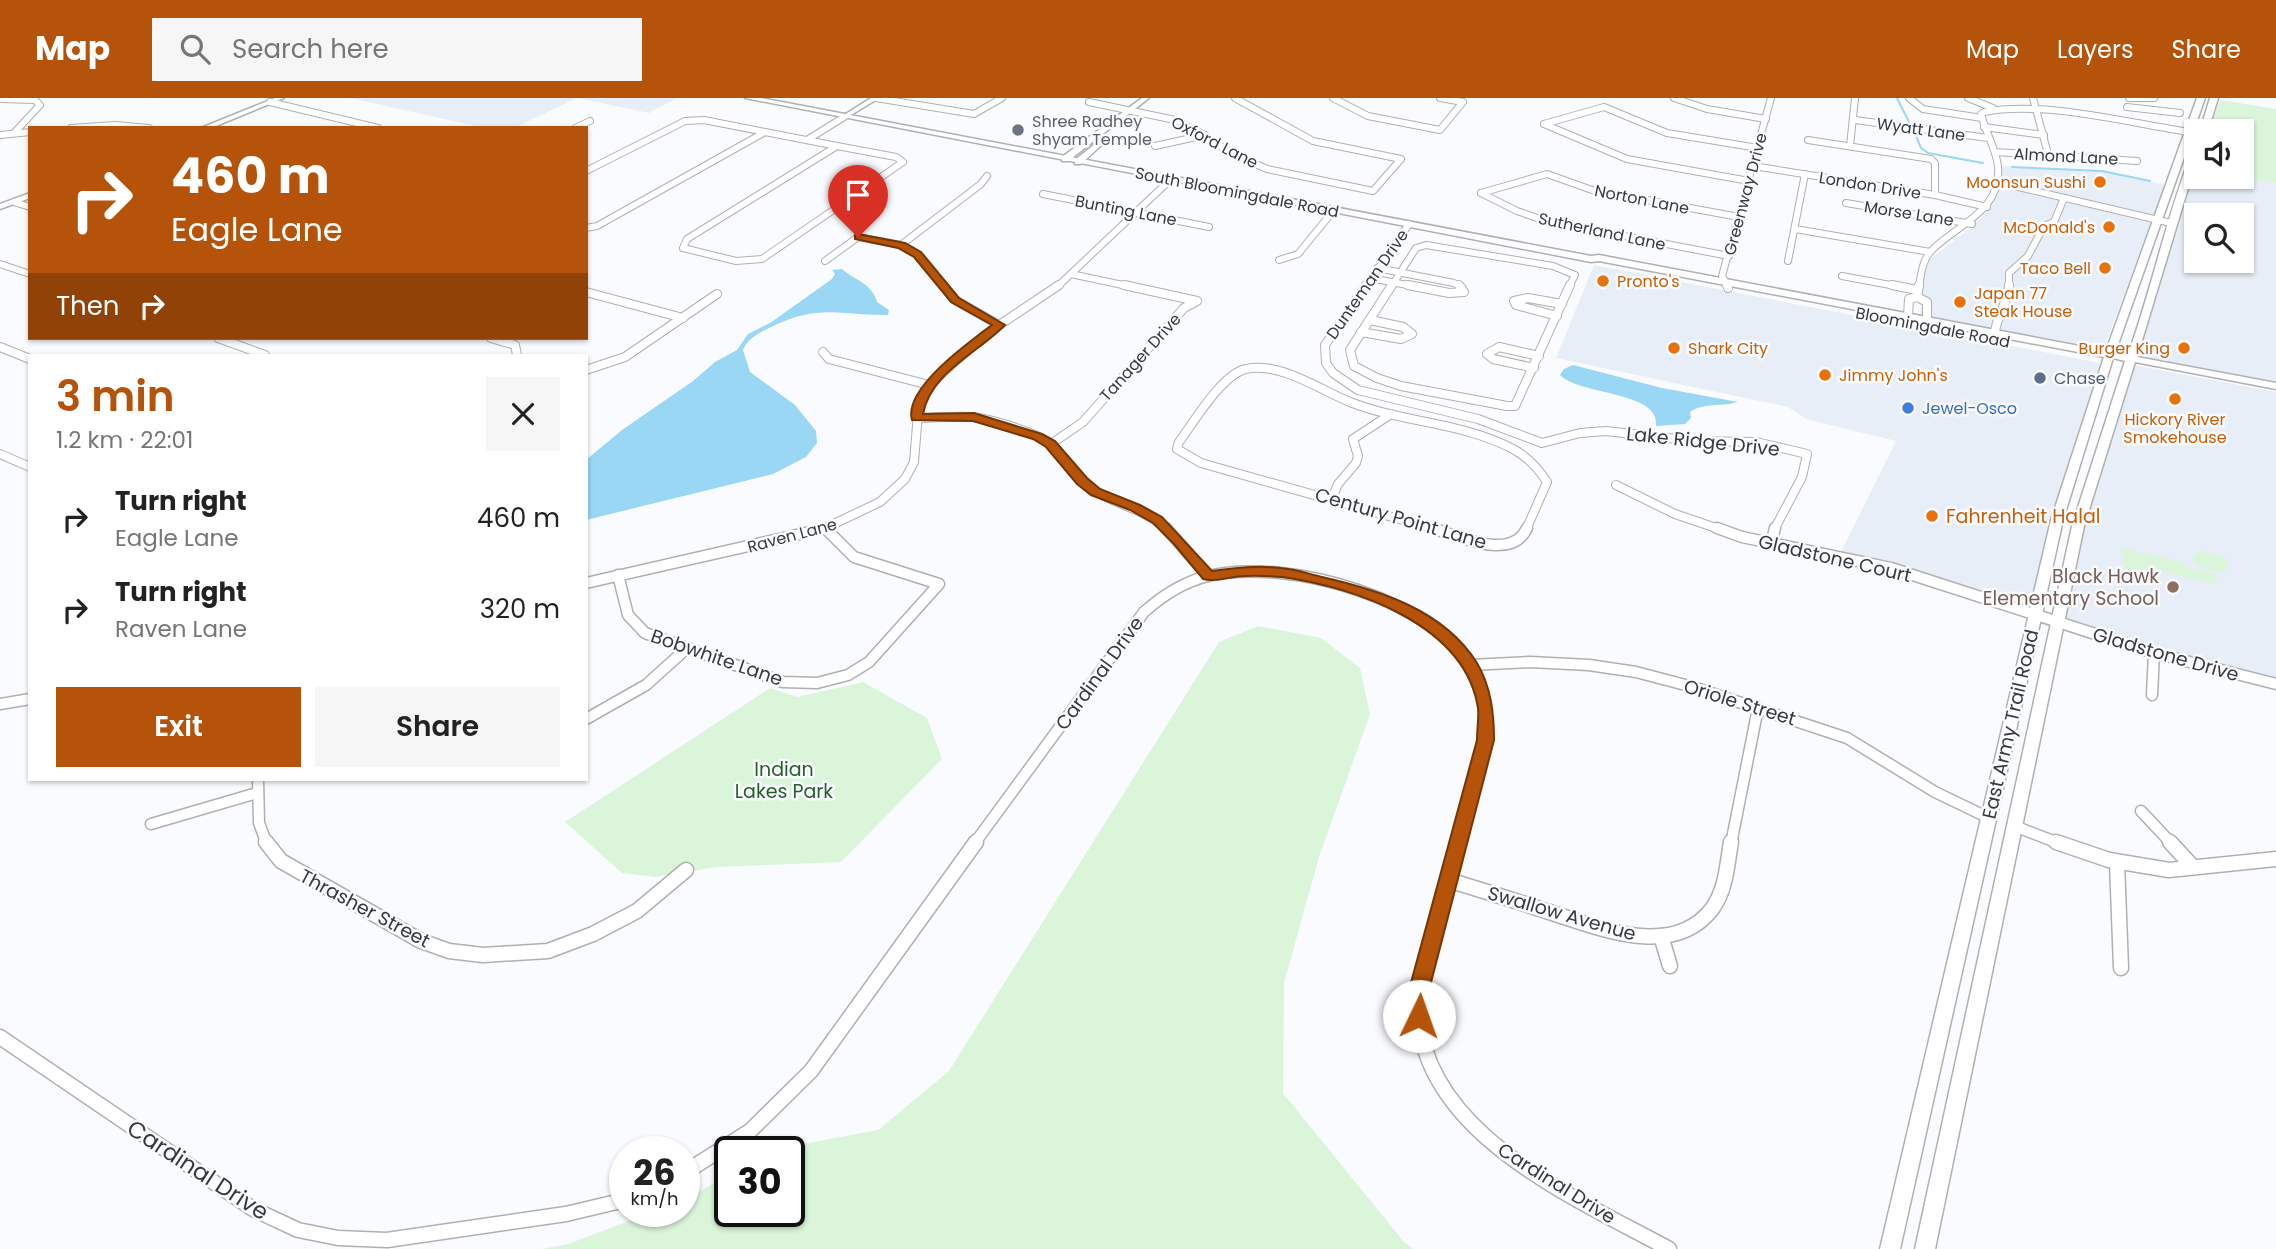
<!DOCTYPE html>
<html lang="en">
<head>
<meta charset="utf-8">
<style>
	:root { --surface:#fff; --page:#f6f6f6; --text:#222; --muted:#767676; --accent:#b45309 }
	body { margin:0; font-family:Poppins,sans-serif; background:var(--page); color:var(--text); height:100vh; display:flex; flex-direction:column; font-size:26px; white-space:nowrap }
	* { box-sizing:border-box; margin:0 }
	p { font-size:23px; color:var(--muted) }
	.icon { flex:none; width:38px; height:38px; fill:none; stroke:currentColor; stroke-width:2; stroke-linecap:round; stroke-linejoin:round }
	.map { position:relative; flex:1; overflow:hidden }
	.panel { position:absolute; left:28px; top:256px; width:560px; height:427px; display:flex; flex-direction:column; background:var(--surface); border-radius:0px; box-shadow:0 2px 5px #0004 }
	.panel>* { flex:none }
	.guide { position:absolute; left:28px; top:28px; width:560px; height:214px; border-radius:0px; box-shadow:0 2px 5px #0004; background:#b45309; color:#fff; overflow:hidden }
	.controls { position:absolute; left:2184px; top:21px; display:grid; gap:14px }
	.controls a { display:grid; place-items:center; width:70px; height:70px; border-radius:0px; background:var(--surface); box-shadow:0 2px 5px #0004; font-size:35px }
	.speed { position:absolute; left:609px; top:1038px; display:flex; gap:14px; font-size:35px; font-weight:700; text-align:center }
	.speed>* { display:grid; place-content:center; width:91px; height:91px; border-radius:50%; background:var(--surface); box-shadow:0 2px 5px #0004; line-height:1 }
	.speed small { font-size:18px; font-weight:400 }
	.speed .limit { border:4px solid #111; border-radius:10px; background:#fff; color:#111 }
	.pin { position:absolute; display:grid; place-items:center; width:60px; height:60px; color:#fff; margin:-72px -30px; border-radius:50% 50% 50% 0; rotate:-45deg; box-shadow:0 0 7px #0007 }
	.pin .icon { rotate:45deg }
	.me { position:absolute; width:77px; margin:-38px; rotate:3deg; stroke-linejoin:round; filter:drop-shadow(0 0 5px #0008) }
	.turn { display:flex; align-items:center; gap:24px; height:147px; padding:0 28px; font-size:32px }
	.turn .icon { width:91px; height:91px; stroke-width:2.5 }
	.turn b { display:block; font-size:49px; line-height:60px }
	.then { display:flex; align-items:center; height:66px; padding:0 28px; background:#0003; gap:14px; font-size:26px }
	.round { display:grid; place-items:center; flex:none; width:74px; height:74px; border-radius:0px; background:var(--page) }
	.summary { display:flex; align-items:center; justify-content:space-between; height:119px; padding:0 28px }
	h1 { font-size:42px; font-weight:600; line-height:52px; color:var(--accent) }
	.primary-button { display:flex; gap:14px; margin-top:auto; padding:14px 28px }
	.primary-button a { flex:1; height:80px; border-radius:0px; background:var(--accent); color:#fff; font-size:28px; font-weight:600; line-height:80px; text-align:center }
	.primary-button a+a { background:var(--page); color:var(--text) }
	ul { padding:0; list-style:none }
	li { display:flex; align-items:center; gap:21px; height:91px; padding:0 28px }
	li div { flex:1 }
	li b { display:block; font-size:26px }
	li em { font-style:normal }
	header { display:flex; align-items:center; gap:42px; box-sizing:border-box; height:98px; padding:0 35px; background:var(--accent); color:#fff }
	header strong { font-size:33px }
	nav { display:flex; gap:38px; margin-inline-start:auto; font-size:24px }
	.search { width:490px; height:63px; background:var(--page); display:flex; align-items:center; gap:18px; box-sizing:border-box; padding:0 24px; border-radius:0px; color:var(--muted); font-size:26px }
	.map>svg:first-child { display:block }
	.built { fill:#e8eef7; fill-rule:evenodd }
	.green { fill:#daf5da }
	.water { fill:#99d7f4 }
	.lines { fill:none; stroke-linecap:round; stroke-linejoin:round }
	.stream { stroke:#99d7f4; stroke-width:2 }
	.minor-far3-casing { stroke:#aeb0b2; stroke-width:8 }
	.minor-far2-casing { stroke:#aeb0b2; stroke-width:10 }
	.minor-far1-casing { stroke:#aeb0b2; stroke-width:13 }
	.minor-casing { stroke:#aeb0b2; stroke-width:17 }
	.tertiary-casing { stroke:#aeb0b2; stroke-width:3 }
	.secondary-casing { stroke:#aeb0b2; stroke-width:3 }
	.minor-far3 { stroke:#fff; stroke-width:6 }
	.minor-far2 { stroke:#fff; stroke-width:8 }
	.minor-far1 { stroke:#fff; stroke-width:10 }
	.minor { stroke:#fff; stroke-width:14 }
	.tertiary { fill:#fff; fill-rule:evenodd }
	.secondary { fill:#fff; fill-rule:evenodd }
	.route { fill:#b45309; stroke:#753606; stroke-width:2 }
	.worship-dot { fill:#6b7280; stroke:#fafbfe; stroke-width:2.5 }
	.food-dot { fill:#e8710a; stroke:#fafbfe; stroke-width:2.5 }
	.service-dot { fill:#5c6f8a; stroke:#fafbfe; stroke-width:2.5 }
	.shop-dot { fill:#3f7fe0; stroke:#fafbfe; stroke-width:2.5 }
	.education-dot { fill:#8d6e63; stroke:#fafbfe; stroke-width:2.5 }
	.labels { text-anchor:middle; stroke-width:5; stroke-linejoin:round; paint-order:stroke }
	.far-worship-label { font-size:16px; fill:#5b616d; stroke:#fafbfe; text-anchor:start }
	.far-street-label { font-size:16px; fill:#38393a; stroke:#fafbfe }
	.far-food-label { font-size:16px; fill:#c56008; stroke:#fafbfe; text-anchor:end }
	.far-service-label { font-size:16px; fill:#4e5e75; stroke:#fafbfe; text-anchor:start }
	.far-shop-label { font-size:16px; fill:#366cbe; stroke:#fafbfe; text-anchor:start }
	.street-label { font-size:19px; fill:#38393a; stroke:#fafbfe }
	.food-label { font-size:19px; fill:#c56008; stroke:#fafbfe; text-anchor:start }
	.education-label { font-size:19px; fill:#785e54; stroke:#fafbfe; text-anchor:end }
	.park-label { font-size:19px; fill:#245e28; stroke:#fafbfe }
	.near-street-label { font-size:23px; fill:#38393a; stroke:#fafbfe }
</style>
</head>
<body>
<header>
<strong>Map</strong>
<div class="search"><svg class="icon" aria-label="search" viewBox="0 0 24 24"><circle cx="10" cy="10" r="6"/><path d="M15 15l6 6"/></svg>Search here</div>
<nav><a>Map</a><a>Layers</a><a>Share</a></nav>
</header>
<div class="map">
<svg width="2276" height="1151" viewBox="0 0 2276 1151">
	<rect width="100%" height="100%" fill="#fafbfe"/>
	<g class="built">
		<path d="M350 0H677L649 15 577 0 514 30H484Z"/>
		<path d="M2002 68 2103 73 2165 87 2104 250 1920 219 1923 180 1930 161 1974 127 1991 109 2000 86Z"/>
		<path d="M2194 72 2196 79H2238L2276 85V287L2136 260ZM2196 117H2242V163H2196Z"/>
		<path d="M1594 167 2100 265 2047 439 2031 512 1840 456 1896 343 1806 321 1788 309 1556 260Z"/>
		<path d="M2133 267 2276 294V584L2234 574 2061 523 2087 413Z"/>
	</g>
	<g class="green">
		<path d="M2220 2 2276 11V85L2238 79H2242V33H2209Z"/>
		<path d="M2122 450 2183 464 2185 469 2215 476 2218 487 2159 473 2161 487 2126 478Z"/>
		<path d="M2204 453 2225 459 2228 464 2224 474 2207 472 2191 462 2197 454Z"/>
		<path d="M1258 528 1321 540 1360 570 1370 616 1319 759 1284 885 1283 995 1404 1144 1413 1151H542L568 1146 655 1113H684V1102L730 1076V1113H789V1054L766 1053 878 1032 949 973 1219 544Z"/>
		<path d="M863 584 927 620 942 661 841 764 716 769 656 779 622 775 565 724 770 590 797 599Z"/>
	</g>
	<g class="water">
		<path d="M842 171C854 182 872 185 877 204L889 212 888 217C838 218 821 205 771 229 759 235 748 240 743 252L750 274 795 307 816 333 817 345 806 359 773 376 586 422V362L622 332 693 283 715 264 737 252 748 236 770 225 832 181 835 176 832 172Z"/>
		<path d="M1573 267 1662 290 1738 304C1722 309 1704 304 1690 314L1691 320 1685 326 1656 328C1661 293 1578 297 1560 277L1564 271Z"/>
	</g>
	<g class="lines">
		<g class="stream">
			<path d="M1897 0 1911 28"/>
			<path d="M1914 33 1921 50 1928 55 1983 65"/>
			<path d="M2012 69 2102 73 2150 83"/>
		</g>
		<g class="minor-far3-casing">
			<g id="minor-far3">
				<path d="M876 0 974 16 1002 0"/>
				<path d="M1333 0 1368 18 1440 32 1463 4 1440 0"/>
				<path d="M1674 0 1707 11 1766 21"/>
				<path d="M1909 0 1923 11 1982 20"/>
				<path d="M1968 0 1993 10"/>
				<path d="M2033 0 2048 56"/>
				<path d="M2129 0H2154"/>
				<path d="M0 1 35 2 40 7 14 35"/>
				<path d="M270 4 378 30"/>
				<path d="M1089 4 1175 22 1205 37 1229 54 1267 71 1373 93 1401 61 1313 43 1235 0"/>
				<path d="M2127 9 2180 15"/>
				<path d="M1855 22 1988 40"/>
				<path d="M1544 26 1604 9 1667 35 1758 50"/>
				<path d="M1544 26 1627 61 1749 83"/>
				<path d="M1984 29 2044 37"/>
				<path d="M71 30 115 27 149 30"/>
				<path d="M575 30 590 23"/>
				<path d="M765 34 837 48"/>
				<path d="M0 37 30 34"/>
				<path d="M807 42 844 19"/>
				<path d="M1808 42 1931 61 1935 65V97"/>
				<path d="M837 48 896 59 903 64 762 161 736 163 683 150 687 141Z"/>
				<path d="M1155 48 1205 37"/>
				<path d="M1850 48 1855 0"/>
				<path d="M1995 54 2137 63"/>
				<path d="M1753 68 1935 97 1987 109"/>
				<path d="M586 73 685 23 704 22 765 34 597 128 586 130"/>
				<path d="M1997 84 2171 125"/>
				<path d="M1481 95 1547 76 1592 92 1739 119"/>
				<path d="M1481 95 1517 113 1546 123 1729 158"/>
				<path d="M1043 96 1209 129"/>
				<path d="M14 104 30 109"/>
				<path d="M1846 105 1972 126"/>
				<path d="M1795 131 1930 154"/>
				<path d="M1279 162 1298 156 1334 112"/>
				<path d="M825 163 858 139 901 147"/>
				<path d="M1788 163 1805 76"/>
				<path d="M0 166 30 176"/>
				<path d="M1377 170 1454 185 1462 189"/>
				<path d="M1071 176 1132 189"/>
				<path d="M1842 178 1901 189"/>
				<path d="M1370 180 1418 189"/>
				<path d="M944 189 917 156 901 147 981 86 987 78"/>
				<path d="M1057 189 1171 81"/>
				<path d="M1365 189 1409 126"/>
				<path d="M1391 189 1416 150 1426 147 1553 168 1575 177 1569 189"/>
				<path d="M1728 189 1722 178 1771 0"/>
				<path d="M1919 189C1921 177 1922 163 1931 153 1957 126 2002 114 1998 68 1996 51 1985 33 1981 16L1984 14C2042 2 2129 25 2189 34"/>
				<path d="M2009 189V175L2028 158 2044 128 2054 124 2064 100"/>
			</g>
		</g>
		<g class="minor-far2-casing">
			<g id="minor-far2">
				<path d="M943 187 955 202 999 227"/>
				<path d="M1366 187 1325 247 1326 265 1333 275 1358 292 1478 321 1542 345 1580 335 1606 333 1694 343 1756 344 1807 356 1802 379 1774 432"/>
				<path d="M1392 187 1350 252 1354 268 1377 280 1401 288 1507 308H1515L1570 187"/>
				<path d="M1408 187 1449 195 1464 194 1459 187"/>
				<path d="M1727 187 1728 190"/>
				<path d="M1892 187 1917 192"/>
				<path d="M586 194 683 220"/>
				<path d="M1917 199 1919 187"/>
				<path d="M1557 218 1516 207 1514 203 1528 200 1562 206"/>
				<path d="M1908 218 1909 201 1917 199 1927 204V222"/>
				<path d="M1361 234 1401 241 1412 236 1403 229 1370 222"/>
				<path d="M1995 235C1996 217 2009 204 2009 187"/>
				<path d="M218 240 265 257"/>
				<path d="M491 240 515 247 517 257"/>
				<path d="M0 249 30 261"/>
				<path d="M823 254 829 261 929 287"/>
				<path d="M1534 270 1493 261 1487 256 1499 249 1539 258"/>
				<path d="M586 272 625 259 717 196"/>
				<path d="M916 320C934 320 952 318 970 319 988 320 1039 335 1052 347 1068 362 1077 383 1096 394 1121 408 1146 412 1168 432"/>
				<path d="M1051 346 1083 324 1184 210 1197 203 1124 187"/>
				<path d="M0 356 30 369"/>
				<path d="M1616 387 1675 416 1722 432"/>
				<path d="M1332 401 1338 386 1356 365 1358 358 1353 341 1391 316"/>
				<path d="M821 432 880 404 905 381 914 364 919 303 929 287 986 236 1059 187"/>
				<path d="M1438 432 1201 365 1177 351 1179 344C1194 324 1222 276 1246 271 1279 263 1322 293 1350 304 1403 325 1462 324 1513 351 1528 359 1538 370 1547 384L1526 432"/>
			</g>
		</g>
		<g class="minor-far1-casing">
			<g id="minor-far1">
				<path d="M1166 430 1208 478"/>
				<path d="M1432 430C1458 438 1512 464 1527 430"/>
				<path d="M1717 430 1742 439 1891 470 2154 555 2276 586"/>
				<path d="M1771 446 1775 430"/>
				<path d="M618 477 628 517 645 535 783 584 817 585 848 577 869 564 939 486 854 459 826 431"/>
				<path d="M586 485 827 430"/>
				<path d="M1470 567 1530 564 1589 567 1636 574 1693 589 1847 640 1935 694 1989 720"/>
				<path d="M2152 597 2154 555"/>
				<path d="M0 606 30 601"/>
				<path d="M586 621 646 587 686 551"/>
				<path d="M258 681 259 725 267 746"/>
				<path d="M2141 713 2172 746"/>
				<path d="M151 726 257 695"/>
				<path d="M2014 728 2061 746"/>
				<path d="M974 746 1144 514C1162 498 1183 484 1208 478 1287 459 1441 501 1477 580 1500 633 1472 694 1458 746"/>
				<path d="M1731 746 1758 610"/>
			</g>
		</g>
		<g class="minor-casing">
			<g id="minor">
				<path d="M266 744 281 763 421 843 449 853 483 857 548 853 593 836 637 813 686 772"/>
				<path d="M1459 744C1449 779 1440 813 1431 847 1427 862 1420 878 1419 893 1406 1029 1572 1098 1669 1151"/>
				<path d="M2056 744 2109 762 2169 772 2276 761"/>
				<path d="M2170 744 2193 769"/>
				<path d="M2117 765 2121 870"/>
				<path d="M1448 782C1481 792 1513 802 1546 813 1595 828 1672 863 1712 811 1726 792 1727 767 1731 744"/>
				<path d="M1661 838 1670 868"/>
				<path d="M0 939 253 1111 298 1132 338 1140 387 1142 566 1116 625 1102"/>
				<path d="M684 1075 750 1033 811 973 976 744"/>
			</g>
		</g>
		<g class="tertiary-casing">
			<g id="tertiary">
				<path d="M275 0H284L211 30H201Z"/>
				<path d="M871 0H879L846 20 841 19Z"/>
				<path d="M1142 0H1149L1068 63H1062V59Z"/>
				<path d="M1105 38 1110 39 1081 66H1075V62Z"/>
				<path d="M30 95V100L0 111V106Z"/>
			</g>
		</g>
		<g class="secondary-casing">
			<g id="secondary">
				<path d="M745 0H761L1591 158 1599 157 2106 253 2197 0H2205L2115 255 2128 257C2152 190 2166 120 2192 54L2196 52V64L2137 259 2276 285V291L2135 264 2084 428 1935 1151H1915L2072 428 2125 263 2113 260 2063 422 1900 1151H1880L2051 422 2104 259 1599 163 1591 164Z"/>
				<path d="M2210 0H2218L2208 33H2200Z"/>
			</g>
		</g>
		<use href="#minor-far3" class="minor-far3"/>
		<use href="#minor-far2" class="minor-far2"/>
		<use href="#minor-far1" class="minor-far1"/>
		<use href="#minor" class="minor"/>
		<use href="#tertiary" class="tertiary"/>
		<use href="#secondary" class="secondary"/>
	</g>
	<path class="route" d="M858 136 905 145 921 154 959 200 1005 227C979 254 930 275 923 316L974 315 1042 336 1055 343 1087 380 1100 391 1140 407 1162 419 1212 473C1235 470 1257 467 1281 470 1295 471 1309 476 1322 479 1379 492 1444 512 1477 565 1491 589 1494 615 1494 642L1429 892V918L1426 925 1419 927 1412 925 1409 918V892L1477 642C1477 631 1479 620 1478 610 1465 526 1354 489 1282 479 1270 478 1257 477 1245 478 1231 478 1216 485 1203 481L1174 446 1153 425 1130 412 1091 397 1077 386 1046 349 1033 341 973 323 912 322C903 291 969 244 992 227L951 204 914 159 898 150 855 141V137Z"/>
	<circle class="worship-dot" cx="1018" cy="32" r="7"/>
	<g class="food-dot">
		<circle cx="2100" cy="84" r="7"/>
		<circle cx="2109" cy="129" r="7"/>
		<circle cx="2105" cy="170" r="7"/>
		<circle cx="1603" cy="183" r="7"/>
		<circle cx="1960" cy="204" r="7"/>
		<circle cx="1674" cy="250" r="7"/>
		<circle cx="2184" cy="250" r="7"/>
		<circle cx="1825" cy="277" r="7"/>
		<circle cx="2175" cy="301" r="7"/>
		<circle cx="1932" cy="418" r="7"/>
	</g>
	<circle class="service-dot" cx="2040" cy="280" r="7"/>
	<circle class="shop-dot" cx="1908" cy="310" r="7"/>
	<circle class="education-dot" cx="2173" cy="489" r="7"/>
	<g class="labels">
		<g class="far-worship-label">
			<text x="1032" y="29">Shree Radhey<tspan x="1032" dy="18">Shyam Temple</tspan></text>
		</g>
		<g class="far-street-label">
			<text transform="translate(1921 31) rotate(8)" y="6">Wyatt Lane</text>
			<text transform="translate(1215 44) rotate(27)" y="6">Oxford Lane</text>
			<text transform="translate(2066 58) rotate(3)" y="6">Almond Lane</text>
			<text transform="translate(1870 87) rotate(9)" y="6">London Drive</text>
			<text transform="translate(1237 94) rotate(11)" y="6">South Bloomingdale Road</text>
			<text transform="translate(1745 96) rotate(-75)" y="6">Greenway Drive</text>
			<text transform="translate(1642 101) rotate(11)" y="6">Norton Lane</text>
			<text transform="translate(1126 112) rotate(11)" y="6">Bunting Lane</text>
			<text transform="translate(1909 115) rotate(9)" y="6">Morse Lane</text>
			<text transform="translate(1602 133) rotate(12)" y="6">Sutherland Lane</text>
			<text transform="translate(1367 186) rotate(-55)" y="6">Dunteman Drive</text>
			<text transform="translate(1933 229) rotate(11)" y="6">Bloomingdale Road</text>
			<text transform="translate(1140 259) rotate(-48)" y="6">Tanager Drive</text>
			<text transform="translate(792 437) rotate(-15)" y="6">Raven Lane</text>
		</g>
		<g class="far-food-label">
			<text x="2086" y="90">Moonsun Sushi</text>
			<text x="2095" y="135">McDonald's</text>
			<text x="2091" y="176">Taco Bell</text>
			<text x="1617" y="189" text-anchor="start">Pronto's</text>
			<text x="1974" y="201" text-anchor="start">Japan 77<tspan x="1974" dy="18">Steak House</tspan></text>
			<text x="1688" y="256" text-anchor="start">Shark City</text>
			<text x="2170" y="256">Burger King</text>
			<text x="1839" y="283" text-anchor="start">Jimmy John's</text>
			<text x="2175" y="327" text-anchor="middle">Hickory River<tspan x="2175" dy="18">Smokehouse</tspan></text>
		</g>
		<g class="far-service-label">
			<text x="2054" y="286">Chase</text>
		</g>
		<g class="far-shop-label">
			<text x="1922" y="316">Jewel-Osco</text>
		</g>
		<g class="street-label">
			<text transform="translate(1703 343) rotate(6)" y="7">Lake Ridge Drive</text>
			<text transform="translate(1401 420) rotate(16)" y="7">Century Point Lane</text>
			<text transform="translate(1835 460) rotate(13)" y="7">Gladstone Court</text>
			<text transform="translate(2166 556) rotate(16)" y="7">Gladstone Drive</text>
			<text transform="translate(717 559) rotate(19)" y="7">Bobwhite Lane</text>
			<text transform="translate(1099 575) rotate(-54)" y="7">Cardinal Drive</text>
			<text transform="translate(1740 604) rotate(17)" y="7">Oriole Street</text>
			<text transform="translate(2010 626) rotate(-77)" y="7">East Army Trail Road</text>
			<text transform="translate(365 810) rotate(28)" y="7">Thrasher Street</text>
			<text transform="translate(1562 815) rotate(16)" y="7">Swallow Avenue</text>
			<text transform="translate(1557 1085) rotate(32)" y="7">Cardinal Drive</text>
		</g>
		<g class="food-label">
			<text x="1946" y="425">Fahrenheit Halal</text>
		</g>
		<g class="education-label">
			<text x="2159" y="485">Black Hawk<tspan x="2159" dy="22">Elementary School</tspan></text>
		</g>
		<g class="park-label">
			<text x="784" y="678">Indian<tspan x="784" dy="22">Lakes Park</tspan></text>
		</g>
		<g class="near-street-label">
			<text transform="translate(198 1072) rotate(33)" y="8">Cardinal Drive</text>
		</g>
	</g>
</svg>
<div class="controls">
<a><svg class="icon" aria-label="sound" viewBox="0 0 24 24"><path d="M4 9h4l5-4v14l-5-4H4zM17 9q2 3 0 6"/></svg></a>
<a><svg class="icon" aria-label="search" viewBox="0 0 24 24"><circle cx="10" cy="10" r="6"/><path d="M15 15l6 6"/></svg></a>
</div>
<div class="speed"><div>26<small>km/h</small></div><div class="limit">30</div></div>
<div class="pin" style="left:858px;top:139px;background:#d93025"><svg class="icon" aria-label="arrive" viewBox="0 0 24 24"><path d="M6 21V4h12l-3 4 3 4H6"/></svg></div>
<svg class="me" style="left:1419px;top:918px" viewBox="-20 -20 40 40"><circle r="19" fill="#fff"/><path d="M0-13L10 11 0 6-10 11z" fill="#b45309"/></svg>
<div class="guide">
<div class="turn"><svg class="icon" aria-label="right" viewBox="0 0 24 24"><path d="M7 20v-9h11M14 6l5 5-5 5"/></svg><div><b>460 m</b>Eagle Lane</div></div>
<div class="then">Then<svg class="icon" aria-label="right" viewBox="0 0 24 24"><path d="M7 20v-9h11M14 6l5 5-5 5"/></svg></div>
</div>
<section class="panel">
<div class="summary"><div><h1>3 min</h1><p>1.2 km · 22:01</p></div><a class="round"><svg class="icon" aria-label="close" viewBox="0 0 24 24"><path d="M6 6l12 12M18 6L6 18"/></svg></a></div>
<ul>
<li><svg class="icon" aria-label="right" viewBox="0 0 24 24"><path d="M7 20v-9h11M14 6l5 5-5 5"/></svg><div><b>Turn right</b><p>Eagle Lane</p></div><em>460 m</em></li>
<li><svg class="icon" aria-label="right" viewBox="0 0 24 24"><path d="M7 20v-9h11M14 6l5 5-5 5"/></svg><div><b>Turn right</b><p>Raven Lane</p></div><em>320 m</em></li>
</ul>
<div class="primary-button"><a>Exit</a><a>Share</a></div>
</section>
</div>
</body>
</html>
